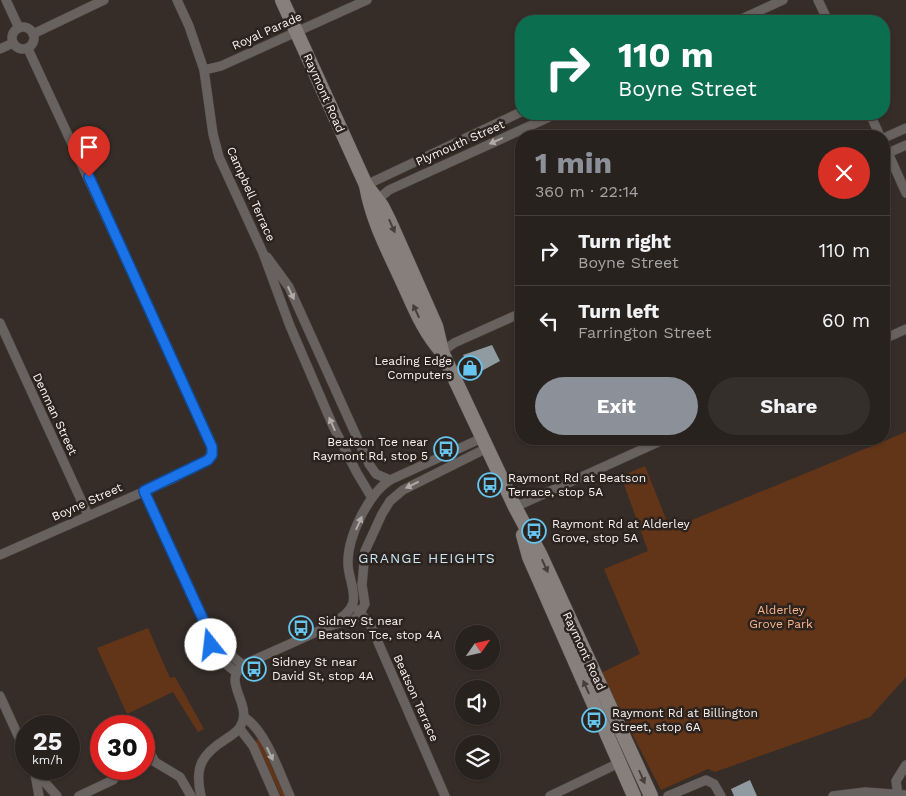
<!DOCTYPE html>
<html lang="en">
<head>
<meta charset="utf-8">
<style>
	:root { --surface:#28221e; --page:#342f2b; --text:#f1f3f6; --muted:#a5a4a4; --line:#443f3c; --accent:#8c9099 }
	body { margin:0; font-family:"Work Sans",sans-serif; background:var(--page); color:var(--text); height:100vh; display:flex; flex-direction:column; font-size:19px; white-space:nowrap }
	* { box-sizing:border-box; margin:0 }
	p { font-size:16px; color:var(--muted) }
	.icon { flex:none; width:28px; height:28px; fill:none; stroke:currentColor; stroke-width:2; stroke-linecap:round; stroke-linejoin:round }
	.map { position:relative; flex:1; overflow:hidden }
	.details { position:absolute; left:515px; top:130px; width:375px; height:315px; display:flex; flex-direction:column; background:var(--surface); border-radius:20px; box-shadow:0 1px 4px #0004,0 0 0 1px var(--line) }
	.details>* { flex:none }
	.banner { position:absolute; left:515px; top:15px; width:375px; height:105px; border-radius:20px; box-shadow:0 1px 4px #0004,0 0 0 1px var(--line); background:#0b6e4f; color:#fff; overflow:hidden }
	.needle { width:32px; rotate:56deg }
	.tools { position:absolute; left:455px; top:625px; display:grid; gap:10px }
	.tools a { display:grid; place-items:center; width:45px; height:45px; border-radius:50%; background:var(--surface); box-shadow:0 1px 4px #0004,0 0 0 1px var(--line); font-size:25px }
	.speed { position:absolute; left:15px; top:715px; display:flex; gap:10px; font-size:25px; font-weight:700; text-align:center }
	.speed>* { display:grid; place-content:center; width:65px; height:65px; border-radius:50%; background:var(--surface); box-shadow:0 1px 4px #0004,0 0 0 1px var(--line); line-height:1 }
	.speed small { font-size:12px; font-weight:400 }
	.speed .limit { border:8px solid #d22; background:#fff; color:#111 }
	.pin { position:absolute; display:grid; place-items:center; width:42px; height:42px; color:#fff; margin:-51px -21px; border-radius:50% 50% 50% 0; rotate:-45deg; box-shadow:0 0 5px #0007 }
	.pin .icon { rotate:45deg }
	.me { position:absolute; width:55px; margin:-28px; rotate:344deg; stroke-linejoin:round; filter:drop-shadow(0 0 4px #0008) }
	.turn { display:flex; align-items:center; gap:18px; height:105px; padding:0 20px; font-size:22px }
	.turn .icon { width:65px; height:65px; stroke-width:2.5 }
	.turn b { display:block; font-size:35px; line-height:42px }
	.round { display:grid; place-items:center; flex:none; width:52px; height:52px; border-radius:26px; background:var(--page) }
	.head { display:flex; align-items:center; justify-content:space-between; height:85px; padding:0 20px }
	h1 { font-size:30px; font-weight:700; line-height:38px; color:var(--accent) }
	.button { display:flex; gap:10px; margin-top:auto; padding:10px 20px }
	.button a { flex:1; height:58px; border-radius:30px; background:var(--accent); color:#fff; font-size:20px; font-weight:700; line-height:58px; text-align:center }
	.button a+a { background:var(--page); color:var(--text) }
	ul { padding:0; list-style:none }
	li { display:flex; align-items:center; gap:15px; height:70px; padding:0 20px; border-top:1px solid var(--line) }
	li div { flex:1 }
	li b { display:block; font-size:19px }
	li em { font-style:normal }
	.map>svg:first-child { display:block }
	.green { fill:#623519 }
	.building { fill:#8f9ba1 }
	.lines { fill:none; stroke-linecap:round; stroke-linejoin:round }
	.minor-casing { stroke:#514944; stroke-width:10 }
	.secondary-casing { stroke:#514944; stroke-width:15 }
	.minor { stroke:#676260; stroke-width:9 }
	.secondary { stroke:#867f7b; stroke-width:14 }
	.oneway { fill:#b0aaa8 }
	.oneway2 { fill:#473f3a }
	.route-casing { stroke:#114b97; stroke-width:12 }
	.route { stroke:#1a73e8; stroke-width:9 }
	.labels { text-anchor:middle; stroke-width:5; stroke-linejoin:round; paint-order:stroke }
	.street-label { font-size:12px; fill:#f9f3f0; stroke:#2c231e }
	.poi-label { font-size:12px; fill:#f9f3f0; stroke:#2c231e; text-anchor:start }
	.park-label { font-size:12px; fill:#f9b48b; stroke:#2c231e }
	.neighbourhood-label { font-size:14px; letter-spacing:1px; fill:#c6e6f6; stroke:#2c231e }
</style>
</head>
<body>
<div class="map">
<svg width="906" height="796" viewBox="0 0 906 796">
	<rect width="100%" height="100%" fill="#362d28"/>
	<g class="green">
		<path d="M906 432V677L870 717 715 772 708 769 661 790 601 673 640 654 604 569 648 551 621 476 645 466 670 529Z"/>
		<path d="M148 628 170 678 175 677 204 729 198 732 173 692 127 714 97 648Z"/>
		<path d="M257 739 260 740 285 796H281L256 742Z"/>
	</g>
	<g class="building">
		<path d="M492 345 500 361 476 374 473 368 470 369 463 355Z"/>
		<path d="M750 780 757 796H734L731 789Z"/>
	</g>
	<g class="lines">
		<g class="minor-casing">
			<g id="minor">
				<path d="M6 0 19 28"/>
				<path d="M177 0 189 26 204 70 213 134 219 157 263 253 290 326 333 426 357 473 372 498"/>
				<path d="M818 0 828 21"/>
				<path d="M737 21 783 0"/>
				<circle cx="23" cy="38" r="11"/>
				<path d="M33 34 104 0"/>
				<path d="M0 49 13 43"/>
				<path d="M204 70 221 66 367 0"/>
				<path d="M870 114 880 136"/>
				<path d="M884 138 906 128"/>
				<path d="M884 144 906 193"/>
				<path d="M888 153 906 145"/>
				<path d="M366 185 521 112"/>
				<path d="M377 200 389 190 556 114"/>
				<path d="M267 257 289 287 369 464 376 474 390 480"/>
				<path d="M0 323 88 515"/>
				<path d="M884 339 906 329"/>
				<path d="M442 352 454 343 521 313"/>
				<path d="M144 491 208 630 223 649 243 665"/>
				<path d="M515 507 665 439"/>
				<path d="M0 555 170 480 206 461C214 456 213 450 210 441L28 49"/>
				<path d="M358 610 371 626 445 796"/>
				<path d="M335 622C342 617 350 612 353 603 356 591 348 576 348 564 347 538 368 494 390 480L482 438"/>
				<path d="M209 633C212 652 221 661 236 672"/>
				<path d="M0 696 26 753"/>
				<path d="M244 717C266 731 279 772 290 796"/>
				<path d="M240 729 253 746 275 796"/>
				<path d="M149 751 155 762 180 777 191 796"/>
				<path d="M33 769 57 796"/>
				<path d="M35 774 39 796"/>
				<path d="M79 796 113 780 122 769"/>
				<path d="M201 796C194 767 202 754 226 739 233 734 239 731 242 723 251 702 220 680 245 664L332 625 353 620 358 616 365 604 362 585 365 551 382 514 390 501 403 490 487 448"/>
				<path d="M550 796 619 763"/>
				<path d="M668 796 706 780 714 784 721 796"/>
				<path d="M833 796 865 792 906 795"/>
				<path d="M898 796 896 781 906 765"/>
			</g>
		</g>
		<g class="secondary-casing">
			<g id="secondary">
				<path d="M282 0 366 185 382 206 390 222 436 326 442 351"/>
				<path d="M366 185C372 221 389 252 404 285 415 309 424 332 442 352L515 507 540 554 651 796"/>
				<path d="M523 535 529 557 634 796"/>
			</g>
		</g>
		<use href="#minor" class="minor"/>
		<use href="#secondary" class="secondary"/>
	</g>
	<defs><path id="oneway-solid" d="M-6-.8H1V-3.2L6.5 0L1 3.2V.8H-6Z" transform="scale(1.25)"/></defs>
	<g class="oneway">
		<use href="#oneway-solid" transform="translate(496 141) rotate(156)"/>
		<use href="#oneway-solid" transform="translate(291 293) rotate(65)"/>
		<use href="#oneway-solid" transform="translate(332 424) rotate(-114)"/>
		<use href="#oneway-solid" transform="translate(412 485) rotate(154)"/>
		<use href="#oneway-solid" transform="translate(359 523) rotate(-66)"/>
		<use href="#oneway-solid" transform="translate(270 754) rotate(65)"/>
	</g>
	<g class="oneway2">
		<use href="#oneway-solid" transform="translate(392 226) rotate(66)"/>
		<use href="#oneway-solid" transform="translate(416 311) rotate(-115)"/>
		<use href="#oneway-solid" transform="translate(545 566) rotate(65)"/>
		<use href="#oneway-solid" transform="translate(586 687) rotate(-114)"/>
		<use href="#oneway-solid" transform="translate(642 777) rotate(66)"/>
	</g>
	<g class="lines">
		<g class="route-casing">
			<path id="route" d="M89 177 212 447V455L208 460 144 491 208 630 211 645"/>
		</g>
		<use href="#route" class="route"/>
	</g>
	<defs>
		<g id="shop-ring" transform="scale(1.25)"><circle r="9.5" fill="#2c231e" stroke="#65c5ee" stroke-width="1.5"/><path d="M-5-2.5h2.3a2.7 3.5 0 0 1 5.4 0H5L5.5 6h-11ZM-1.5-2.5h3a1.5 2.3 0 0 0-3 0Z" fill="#65c5ee"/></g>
		<g id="bus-ring" transform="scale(1.25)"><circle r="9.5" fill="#2c231e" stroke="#65c5ee" stroke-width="1.5"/><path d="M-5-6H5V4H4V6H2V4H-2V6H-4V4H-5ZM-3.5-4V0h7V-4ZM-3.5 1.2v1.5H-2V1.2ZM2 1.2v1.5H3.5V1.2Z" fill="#65c5ee"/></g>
	</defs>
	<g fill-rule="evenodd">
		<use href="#shop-ring" x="470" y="368"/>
		<use href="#bus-ring" x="446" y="449"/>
		<use href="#bus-ring" x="490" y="485"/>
		<use href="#bus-ring" x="534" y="531"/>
		<use href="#bus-ring" x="301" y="628"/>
		<use href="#bus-ring" x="254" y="669"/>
		<use href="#bus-ring" x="594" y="720"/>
	</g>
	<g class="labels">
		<g class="street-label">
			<text transform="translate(267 31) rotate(-24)" y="4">Royal Parade</text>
			<text transform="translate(324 93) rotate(66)" y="4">Raymont Road</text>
			<text transform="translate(460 143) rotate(-24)" y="4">Plymouth Street</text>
			<text transform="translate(251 194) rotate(66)" y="4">Campbell Terrace</text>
			<text transform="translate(55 414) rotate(65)" y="4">Denman Street</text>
			<text transform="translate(87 502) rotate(-24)" y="4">Boyne Street</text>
			<text transform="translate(584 651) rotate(65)" y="4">Raymont Road</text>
			<text transform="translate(416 698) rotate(66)" y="4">Beatson Terrace</text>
		</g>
		<g class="poi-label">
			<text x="452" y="365" text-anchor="end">Leading Edge<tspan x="452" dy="14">Computers</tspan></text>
			<text x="428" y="446" text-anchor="end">Beatson Tce near<tspan x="428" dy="14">Raymont Rd, stop 5</tspan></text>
			<text x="508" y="482">Raymont Rd at Beatson<tspan x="508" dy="14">Terrace, stop 5A</tspan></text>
			<text x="552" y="528">Raymont Rd at Alderley<tspan x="552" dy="14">Grove, stop 5A</tspan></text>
			<text x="318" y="625">Sidney St near<tspan x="318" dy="14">Beatson Tce, stop 4A</tspan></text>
			<text x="272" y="666">Sidney St near<tspan x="272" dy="14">David St, stop 4A</tspan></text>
			<text x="612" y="717">Raymont Rd at Billington<tspan x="612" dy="14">Street, stop 6A</tspan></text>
		</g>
		<g class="park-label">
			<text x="781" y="614">Alderley<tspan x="781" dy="14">Grove Park</tspan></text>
		</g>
		<g class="neighbourhood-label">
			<text x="427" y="563">GRANGE HEIGHTS</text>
		</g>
	</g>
</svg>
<div class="tools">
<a><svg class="needle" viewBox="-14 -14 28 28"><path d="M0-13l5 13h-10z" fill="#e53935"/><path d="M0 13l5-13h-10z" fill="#a5a4a4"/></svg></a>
<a><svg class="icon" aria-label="sound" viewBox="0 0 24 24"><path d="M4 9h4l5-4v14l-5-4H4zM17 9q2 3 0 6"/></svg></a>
<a><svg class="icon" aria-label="layers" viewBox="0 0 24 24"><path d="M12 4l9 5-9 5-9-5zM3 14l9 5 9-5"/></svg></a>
</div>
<div class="speed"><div>25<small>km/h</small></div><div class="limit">30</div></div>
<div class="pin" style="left:89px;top:177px;background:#d93025"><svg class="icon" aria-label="arrive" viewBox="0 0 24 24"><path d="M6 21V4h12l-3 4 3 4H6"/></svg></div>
<svg class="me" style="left:211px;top:645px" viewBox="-20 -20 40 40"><circle r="19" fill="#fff"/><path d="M0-13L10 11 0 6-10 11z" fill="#1a73e8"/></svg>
<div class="banner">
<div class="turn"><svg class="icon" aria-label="right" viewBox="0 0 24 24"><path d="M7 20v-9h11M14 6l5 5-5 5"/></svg><div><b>110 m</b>Boyne Street</div></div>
</div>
<section class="details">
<div class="head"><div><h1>1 min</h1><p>360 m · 22:14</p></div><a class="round" style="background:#d93025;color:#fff"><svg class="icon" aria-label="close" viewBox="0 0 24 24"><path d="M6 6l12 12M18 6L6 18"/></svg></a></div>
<ul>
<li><svg class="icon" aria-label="right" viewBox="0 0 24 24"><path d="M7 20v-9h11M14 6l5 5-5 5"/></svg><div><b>Turn right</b><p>Boyne Street</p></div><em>110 m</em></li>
<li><svg class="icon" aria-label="left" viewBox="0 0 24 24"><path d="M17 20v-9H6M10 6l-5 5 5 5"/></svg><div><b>Turn left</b><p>Farrington Street</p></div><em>60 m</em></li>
</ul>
<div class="button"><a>Exit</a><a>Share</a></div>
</section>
</div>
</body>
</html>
